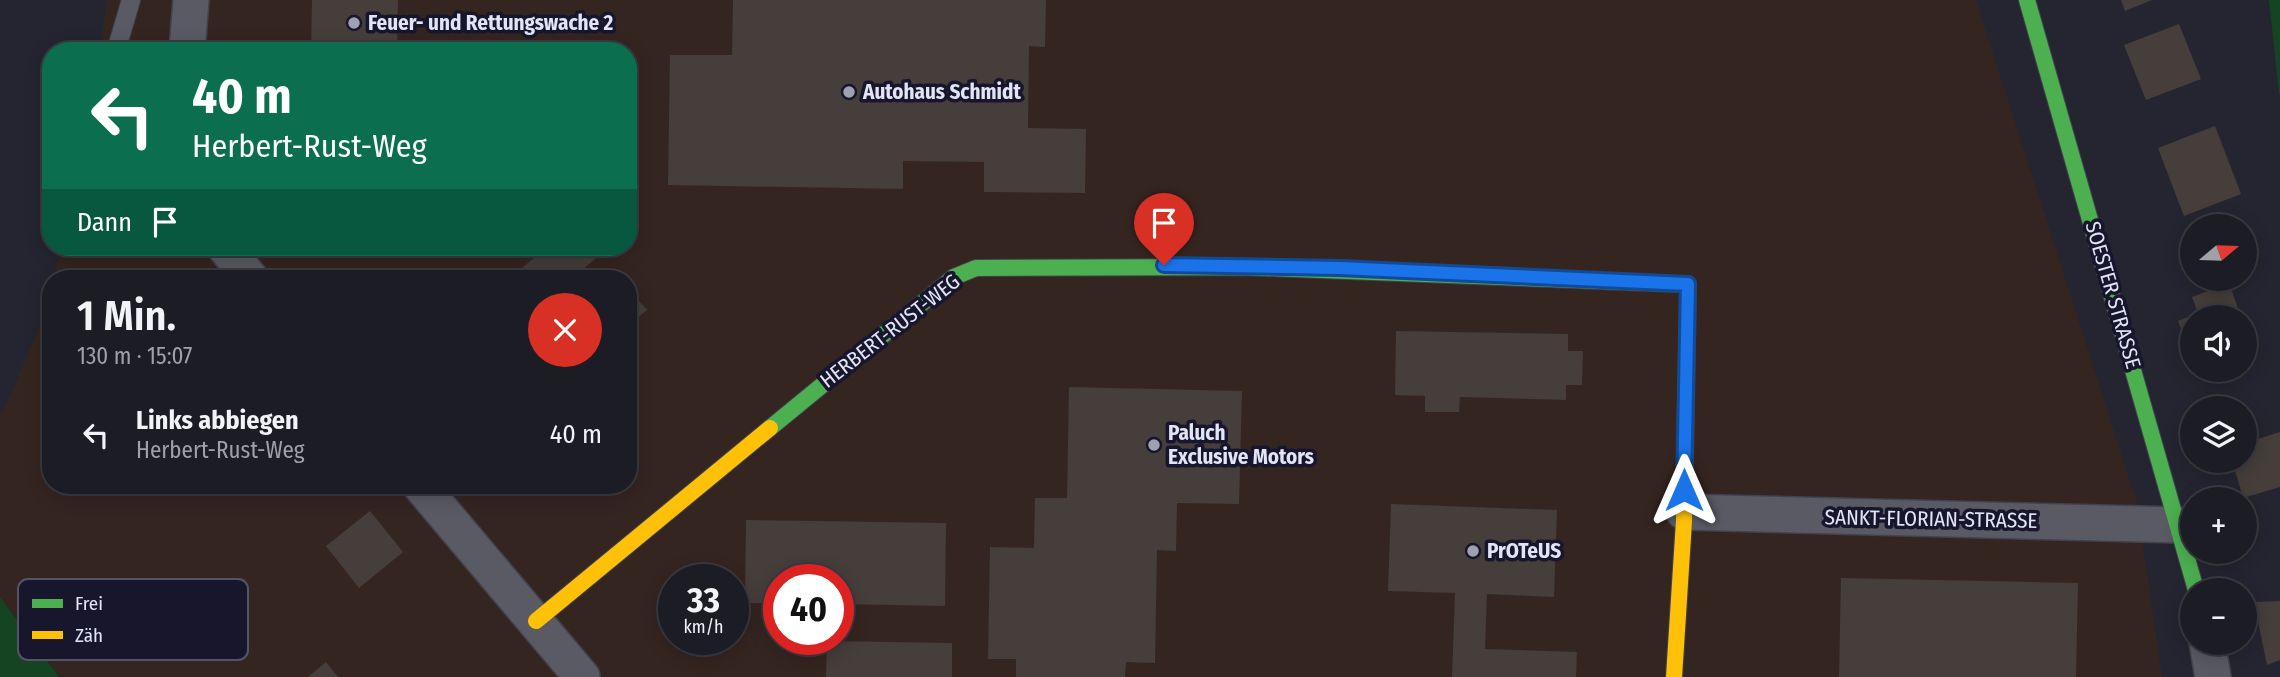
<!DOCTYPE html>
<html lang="de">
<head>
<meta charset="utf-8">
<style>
	:root { --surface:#1c1c25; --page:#292932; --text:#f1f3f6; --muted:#a0a1a7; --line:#3a3a42 }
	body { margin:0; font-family:"Fira Sans Condensed",sans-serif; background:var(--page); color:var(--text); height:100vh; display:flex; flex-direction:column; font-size:26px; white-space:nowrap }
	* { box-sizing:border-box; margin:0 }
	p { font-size:23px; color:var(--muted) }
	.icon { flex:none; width:38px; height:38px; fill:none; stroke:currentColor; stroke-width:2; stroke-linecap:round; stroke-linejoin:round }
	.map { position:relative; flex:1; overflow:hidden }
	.drawer { position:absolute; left:42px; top:270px; width:595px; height:224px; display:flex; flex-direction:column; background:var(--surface); border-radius:28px; box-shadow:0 4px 18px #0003,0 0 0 2px var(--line) }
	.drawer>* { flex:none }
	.guide { position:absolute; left:42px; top:42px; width:595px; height:214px; border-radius:28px; box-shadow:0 4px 18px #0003,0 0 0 2px var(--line); background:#0b6e4f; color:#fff; overflow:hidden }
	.needle { width:46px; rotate:71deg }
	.controls { position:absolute; left:2180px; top:214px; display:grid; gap:14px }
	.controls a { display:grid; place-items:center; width:77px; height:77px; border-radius:50%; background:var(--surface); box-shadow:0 4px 18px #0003,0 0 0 2px var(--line); font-size:35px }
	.speed { position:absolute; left:658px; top:564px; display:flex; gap:14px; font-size:35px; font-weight:700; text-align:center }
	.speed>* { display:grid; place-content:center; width:91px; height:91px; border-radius:50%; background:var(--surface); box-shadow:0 4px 18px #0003,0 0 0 2px var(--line); line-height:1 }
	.speed small { font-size:18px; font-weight:400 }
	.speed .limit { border:10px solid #d22; background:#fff; color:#111 }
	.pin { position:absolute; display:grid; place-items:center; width:60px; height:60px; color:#fff; margin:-72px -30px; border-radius:50% 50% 50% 0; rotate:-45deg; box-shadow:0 0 7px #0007 }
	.pin .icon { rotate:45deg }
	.me { position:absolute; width:77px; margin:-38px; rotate:0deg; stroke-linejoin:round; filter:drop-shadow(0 0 5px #0008) }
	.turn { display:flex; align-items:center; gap:24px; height:147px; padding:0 35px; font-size:32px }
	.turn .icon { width:91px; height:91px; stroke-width:2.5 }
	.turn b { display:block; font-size:49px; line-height:60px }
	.then { display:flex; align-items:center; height:66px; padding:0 35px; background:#0003; gap:14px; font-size:26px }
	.round { display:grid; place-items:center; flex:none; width:74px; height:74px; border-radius:37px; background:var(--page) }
	.summary { display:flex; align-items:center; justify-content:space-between; height:119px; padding:0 35px }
	h1 { font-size:42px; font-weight:600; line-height:52px }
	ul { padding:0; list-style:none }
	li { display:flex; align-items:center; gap:21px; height:91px; padding:0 35px }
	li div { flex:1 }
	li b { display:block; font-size:26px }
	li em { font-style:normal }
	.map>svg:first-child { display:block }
	.commercial { fill:#352521; fill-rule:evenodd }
	.green { fill:#144421 }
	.building { fill:#453e3b }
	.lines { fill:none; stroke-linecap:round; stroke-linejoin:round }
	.lane-casing { stroke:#41424d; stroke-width:20 }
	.street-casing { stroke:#41424d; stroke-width:38 }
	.fast-casing { stroke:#41424d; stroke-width:18 }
	.slow-casing { stroke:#41424d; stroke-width:18 }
	.lane { stroke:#5a5a64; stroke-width:18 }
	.street { stroke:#5a5a64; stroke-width:35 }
	.fast { stroke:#4caf50; stroke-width:16 }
	.slow { stroke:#ffc107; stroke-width:16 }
	.route-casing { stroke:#114b97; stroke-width:18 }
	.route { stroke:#1a73e8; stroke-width:12 }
	.poi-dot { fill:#a0a1b0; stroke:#17162d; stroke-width:2.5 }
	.labels { text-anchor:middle; stroke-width:7; stroke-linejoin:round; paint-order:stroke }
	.poi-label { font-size:21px; font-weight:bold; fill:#e3e4f5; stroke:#17162d; text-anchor:start }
	.street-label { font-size:21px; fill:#e3e4f5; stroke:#17162d }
	.key { fill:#17162d; stroke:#545469; stroke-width:2 }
	.key-label { font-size:19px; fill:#e3e4f5 }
</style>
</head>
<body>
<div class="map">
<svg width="2280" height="677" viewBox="0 0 2280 677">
	<rect width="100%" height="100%" fill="#252531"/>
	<path class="commercial" d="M107 0H1976L2137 503 2162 677H59L0 597V414L5 408 38 330 51 285V485H628V278H53L62 247H628V51H100ZM674 579H733V639H674ZM779 579H838V639H779Z"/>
	<g class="green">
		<path d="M2269 0H2280V95L2279 93Z"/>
		<path d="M0 597 59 677H0Z"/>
	</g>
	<g class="building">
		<path d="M312 0H398L397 51H311Z"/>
		<path d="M733 0H1046L1045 47 1029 46 1028 128 1086 129 1085 193 984 192V162L903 161V189L668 185 670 55H732Z"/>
		<path d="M2121 0H2152L2125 11Z"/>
		<path d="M2179 24 2201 79 2146 100 2124 45Z"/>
		<path d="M2215 126 2241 194 2184 216 2158 148Z"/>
		<path d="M547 247H593L600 255 572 278H510Z"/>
		<path d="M165 269 167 278H131V273Z"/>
		<path d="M2229 283 2241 317H2193L2192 358 2178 321 2198 313 2192 297Z"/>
		<path d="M628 289 647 310 628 326Z"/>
		<path d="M1396 331 1568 334V351H1583L1582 385H1566V400L1460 397 1459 412H1425V396L1395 395Z"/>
		<path d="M1069 387 1242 391 1239 504 1177 503 1176 551 1157 550 1155 663 1126 662 1125 677H1016V659H988L990 547 1034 548 1035 498H1067Z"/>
		<path d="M2280 432V487L2243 498 2232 460H2245V443Z"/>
		<path d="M1391 504 1557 510 1554 597 1487 594 1485 649 1577 652 1576 677H1452L1455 593 1388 591Z"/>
		<path d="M370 511 403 552 359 588 326 546Z"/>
		<path d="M746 520 946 523 945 606 838 604V579H779V603H745Z"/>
		<path d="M1841 578 2078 583 2076 677H1839Z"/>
		<path d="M2280 601V660L2267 665 2254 602Z"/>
		<path d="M827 641 952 643V677H826Z"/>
		<path d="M326 662 338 677H308Z"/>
	</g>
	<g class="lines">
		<g class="lane-casing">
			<path id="lane" d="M116 51 131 0"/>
		</g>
		<g class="street-casing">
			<g id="street">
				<path d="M187 51 191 0"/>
				<path d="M225 247 250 278"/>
				<path d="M420 485 582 677"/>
				<path d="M1684 512 2179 525"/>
				<path d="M2207 642 2213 677"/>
			</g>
		</g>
		<g class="fast-casing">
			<g id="fast">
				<path d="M2027 0 2196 590"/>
				<path d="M770 428 954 277 976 268 1243 267 1677 284"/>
			</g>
		</g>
		<g class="slow-casing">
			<g id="slow">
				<path d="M536 621 770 428"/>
				<path d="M1674 677 1684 521 1688 284H1677"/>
			</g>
		</g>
		<use href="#lane" class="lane"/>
		<use href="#street" class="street"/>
		<use href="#fast" class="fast"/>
		<use href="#slow" class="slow"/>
	</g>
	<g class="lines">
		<g class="route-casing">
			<path id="route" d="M1164 265 1339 268 1688 284 1684 490"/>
		</g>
		<use href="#route" class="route"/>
	</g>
	<g class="poi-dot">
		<circle cx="354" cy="23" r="7"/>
		<circle cx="849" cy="92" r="7"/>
		<circle cx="1154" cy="445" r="7"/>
		<circle cx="1473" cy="551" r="7"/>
	</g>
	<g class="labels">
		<g class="poi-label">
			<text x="368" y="30">Feuer- und Rettungswache 2</text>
			<text x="863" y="99">Autohaus Schmidt</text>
			<text x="1168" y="440">Paluch<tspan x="1168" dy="24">Exclusive Motors</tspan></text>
			<text x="1487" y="558">PrOTeUS</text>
		</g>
		<g class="street-label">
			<text transform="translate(2113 295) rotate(74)" y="7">SOESTER STRASSE</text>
			<text transform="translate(890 331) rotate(-38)" y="7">HERBERT-RUST-WEG</text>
			<text transform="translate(1931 519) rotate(1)" y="7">SANKT-FLORIAN-STRASSE</text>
		</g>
	</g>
	<rect x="18" y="579" width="230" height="81" rx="10" class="key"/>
	<rect x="32" y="599" width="31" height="9" fill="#4caf50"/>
	<rect x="32" y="631" width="31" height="8" fill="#ffc107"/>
	<g class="key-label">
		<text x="75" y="610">Frei</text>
		<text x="75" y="642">Zäh</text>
	</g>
</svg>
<div class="controls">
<a><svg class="needle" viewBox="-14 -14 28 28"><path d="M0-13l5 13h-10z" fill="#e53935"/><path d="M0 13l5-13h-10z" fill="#a0a1a7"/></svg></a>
<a><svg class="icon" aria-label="sound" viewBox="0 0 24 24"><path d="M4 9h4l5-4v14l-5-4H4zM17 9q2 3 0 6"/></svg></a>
<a><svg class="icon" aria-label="layers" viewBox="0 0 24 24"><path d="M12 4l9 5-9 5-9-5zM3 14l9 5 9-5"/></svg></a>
<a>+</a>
<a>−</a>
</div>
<div class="speed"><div>33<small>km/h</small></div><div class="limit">40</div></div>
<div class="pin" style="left:1164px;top:265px;background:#d93025"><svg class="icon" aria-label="arrive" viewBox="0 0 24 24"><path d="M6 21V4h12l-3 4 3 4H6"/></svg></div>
<svg class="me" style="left:1684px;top:490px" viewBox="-20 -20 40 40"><path d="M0-17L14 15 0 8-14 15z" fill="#1a73e8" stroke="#fff" stroke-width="4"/></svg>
<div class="guide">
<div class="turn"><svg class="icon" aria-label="left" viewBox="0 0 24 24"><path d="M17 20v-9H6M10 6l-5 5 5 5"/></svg><div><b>40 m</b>Herbert-Rust-Weg</div></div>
<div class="then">Dann<svg class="icon" aria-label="arrive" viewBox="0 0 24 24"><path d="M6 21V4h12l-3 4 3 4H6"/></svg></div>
</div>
<section class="drawer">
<div class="summary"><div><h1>1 Min.</h1><p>130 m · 15:07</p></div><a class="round" style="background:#d93025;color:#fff"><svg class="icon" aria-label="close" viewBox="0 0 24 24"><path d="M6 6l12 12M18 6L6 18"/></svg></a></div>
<ul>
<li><svg class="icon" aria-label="left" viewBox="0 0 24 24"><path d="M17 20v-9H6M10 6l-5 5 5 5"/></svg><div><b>Links abbiegen</b><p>Herbert-Rust-Weg</p></div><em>40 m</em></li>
</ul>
</section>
</div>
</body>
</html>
